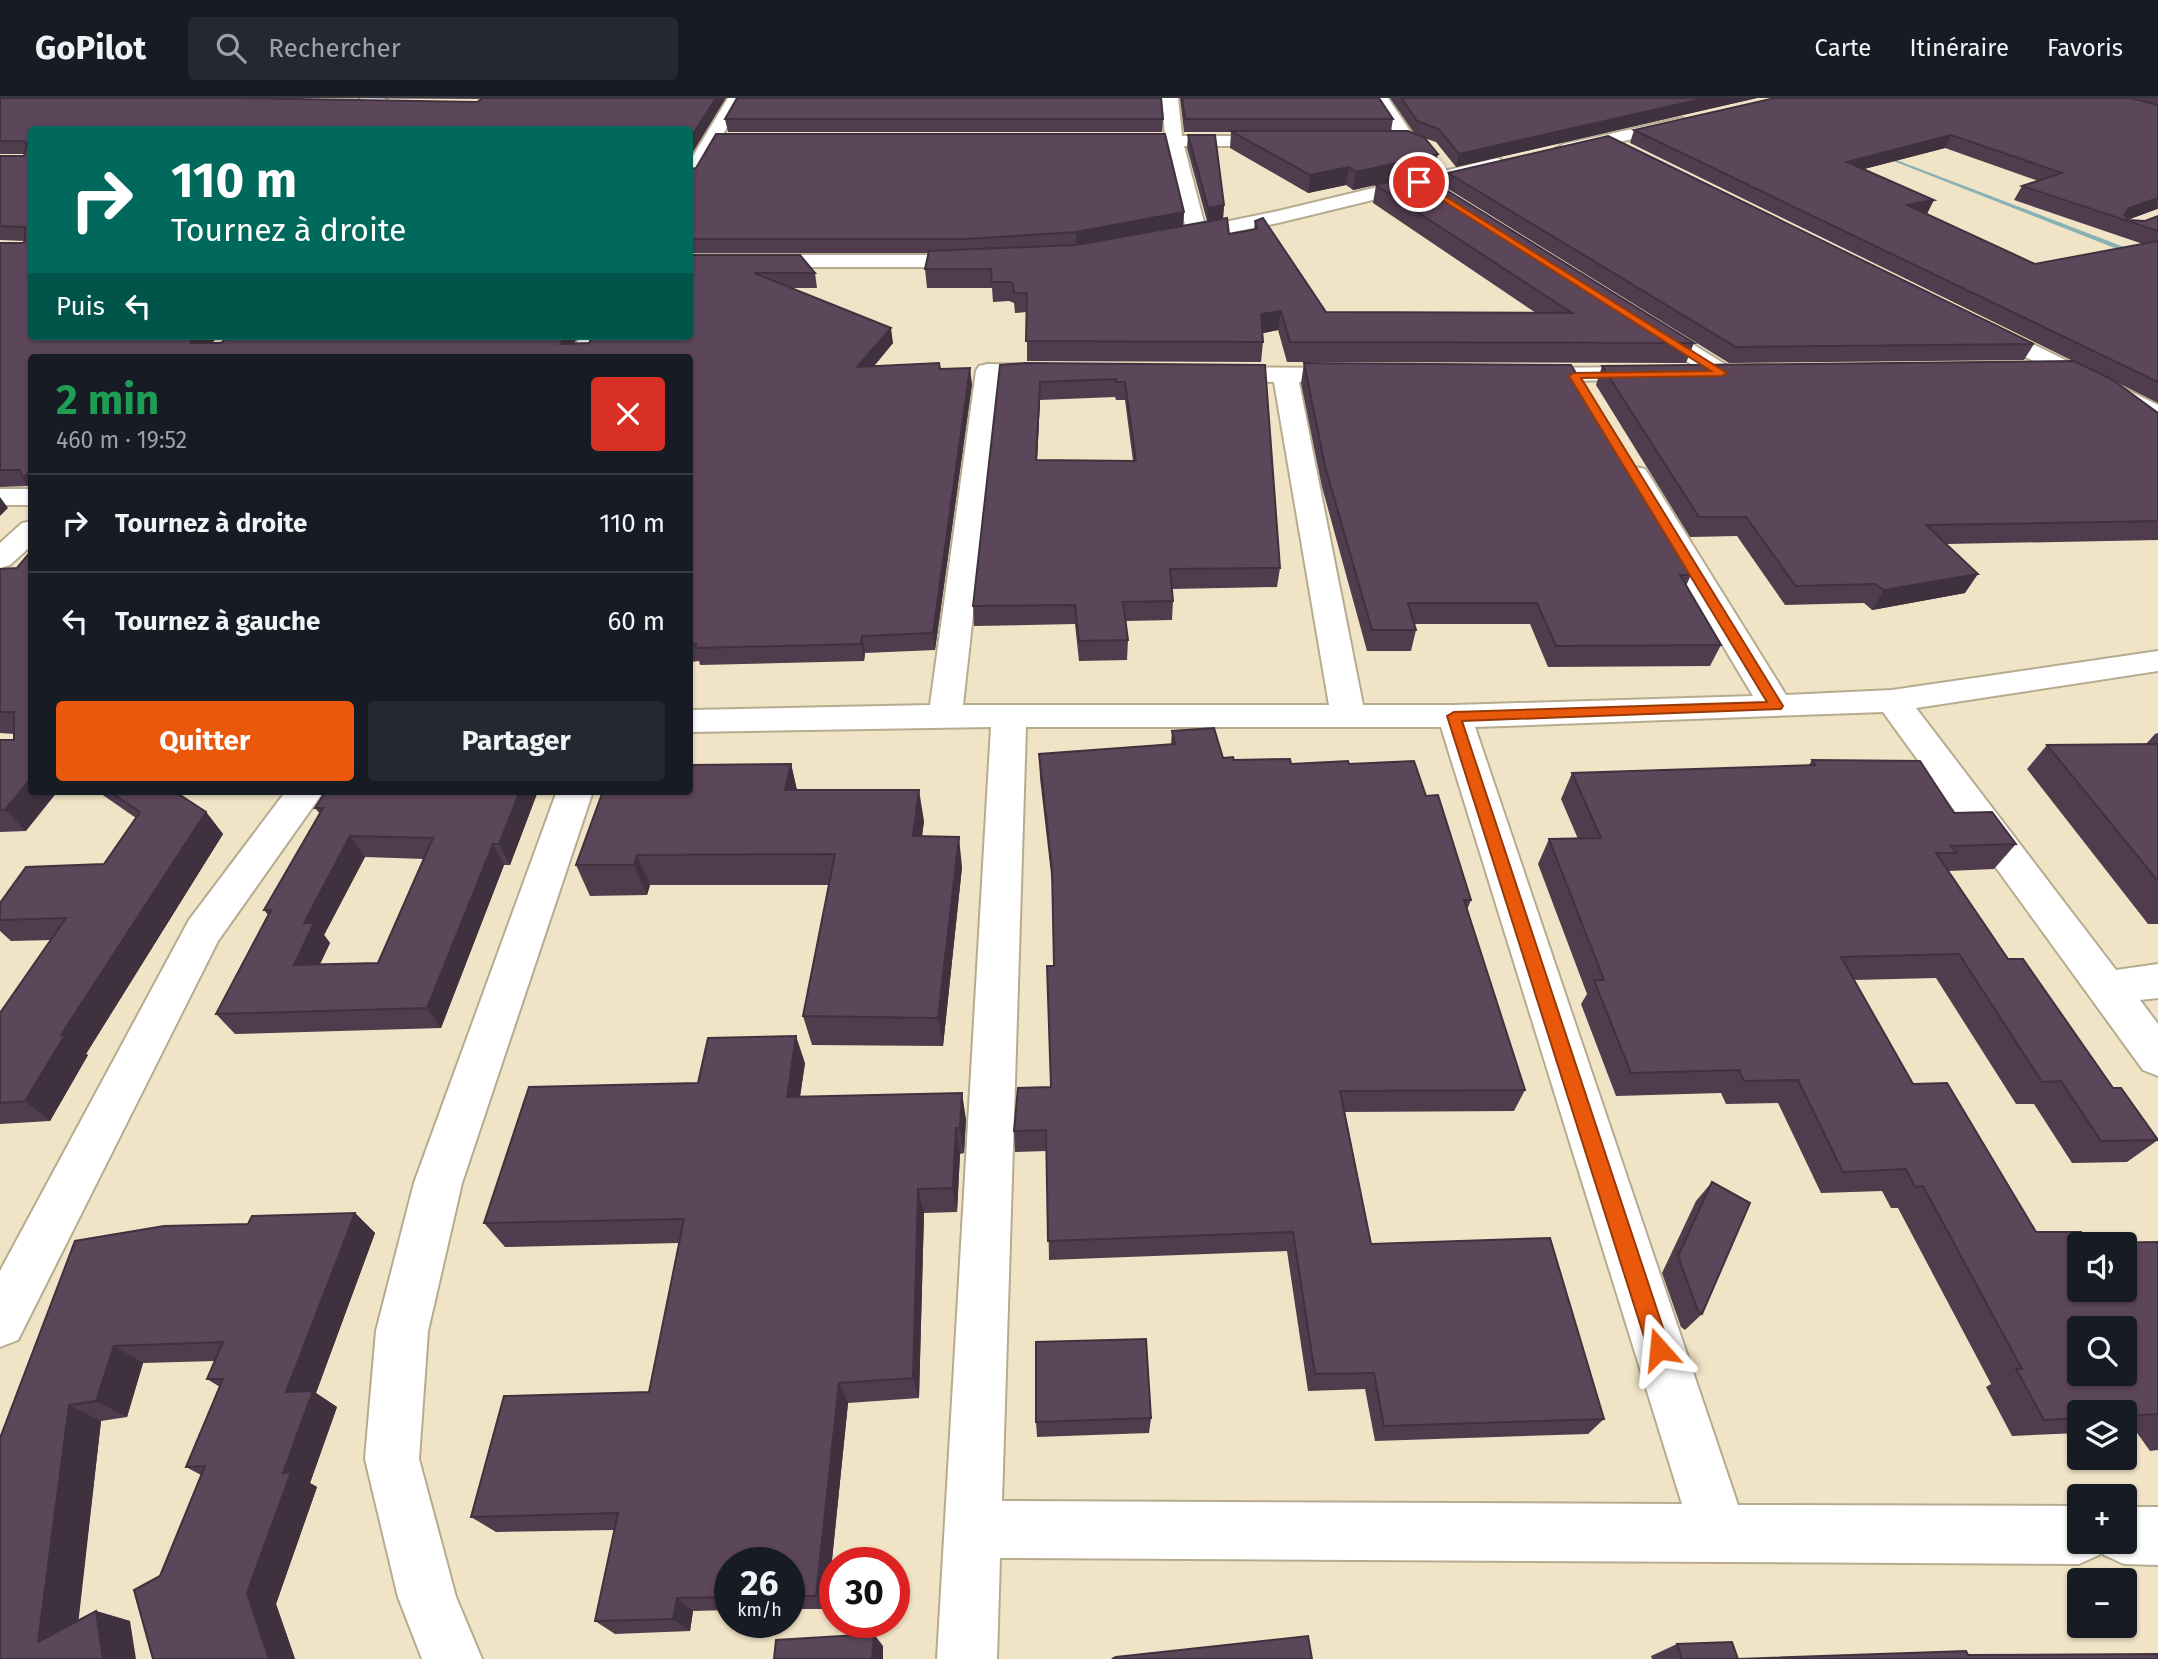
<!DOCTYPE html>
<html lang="fr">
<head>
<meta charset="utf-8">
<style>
	:root { --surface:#171b24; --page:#242831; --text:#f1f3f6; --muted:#9ea1a6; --line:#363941; --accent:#ea580c }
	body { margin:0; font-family:"Fira Sans",sans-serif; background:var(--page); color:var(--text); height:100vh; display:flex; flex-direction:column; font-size:26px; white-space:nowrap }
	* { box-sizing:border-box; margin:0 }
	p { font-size:23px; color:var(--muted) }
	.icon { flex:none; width:38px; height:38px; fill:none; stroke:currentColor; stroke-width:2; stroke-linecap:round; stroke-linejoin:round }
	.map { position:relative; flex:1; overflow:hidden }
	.sheet { position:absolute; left:28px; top:256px; width:665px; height:441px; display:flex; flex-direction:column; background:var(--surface); border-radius:7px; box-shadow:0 2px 5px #0004 }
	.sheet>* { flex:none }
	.guide { position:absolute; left:28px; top:28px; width:665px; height:214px; border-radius:7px; box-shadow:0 2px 5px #0004; background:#00695c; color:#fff; overflow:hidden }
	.fabs { position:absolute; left:2067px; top:1134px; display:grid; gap:14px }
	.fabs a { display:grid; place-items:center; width:70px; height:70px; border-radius:7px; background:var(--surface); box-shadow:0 2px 5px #0004; font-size:35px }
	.speed { position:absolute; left:714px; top:1449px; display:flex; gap:14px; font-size:35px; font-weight:700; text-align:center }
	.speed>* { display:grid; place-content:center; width:91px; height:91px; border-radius:50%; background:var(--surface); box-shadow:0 2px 5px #0004; line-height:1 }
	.speed small { font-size:18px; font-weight:400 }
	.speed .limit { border:10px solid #d22; background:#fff; color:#111 }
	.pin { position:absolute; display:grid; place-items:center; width:60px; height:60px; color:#fff; margin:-30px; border:4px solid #fff; border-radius:50%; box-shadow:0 2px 7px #0007 }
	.me { position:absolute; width:77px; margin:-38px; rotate:342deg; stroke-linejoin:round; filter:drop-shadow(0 0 5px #0008) }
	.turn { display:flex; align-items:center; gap:24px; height:147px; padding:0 28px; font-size:32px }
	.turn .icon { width:91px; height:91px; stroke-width:2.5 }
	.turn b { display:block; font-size:49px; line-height:60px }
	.then { display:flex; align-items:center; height:66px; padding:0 28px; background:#0003; gap:14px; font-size:26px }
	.round { display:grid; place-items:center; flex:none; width:74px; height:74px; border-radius:7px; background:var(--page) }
	.headline { display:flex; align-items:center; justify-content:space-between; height:119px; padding:0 28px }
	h1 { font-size:42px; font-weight:700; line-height:52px; color:#1e9e55 }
	.primary-button { display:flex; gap:14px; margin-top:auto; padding:14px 28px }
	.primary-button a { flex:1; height:80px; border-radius:7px; background:var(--accent); color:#fff; font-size:28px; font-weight:700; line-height:80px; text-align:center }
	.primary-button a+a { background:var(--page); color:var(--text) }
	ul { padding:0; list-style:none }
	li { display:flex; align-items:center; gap:21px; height:98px; padding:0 28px; border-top:2px solid var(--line) }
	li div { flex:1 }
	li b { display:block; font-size:26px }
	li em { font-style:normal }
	header { display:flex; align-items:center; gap:42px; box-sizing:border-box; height:98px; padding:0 35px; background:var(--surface); border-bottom:2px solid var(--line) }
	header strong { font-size:33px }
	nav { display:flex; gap:38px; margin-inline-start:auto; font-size:24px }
	.search { width:490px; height:63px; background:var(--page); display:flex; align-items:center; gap:18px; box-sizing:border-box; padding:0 24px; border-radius:7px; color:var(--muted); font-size:26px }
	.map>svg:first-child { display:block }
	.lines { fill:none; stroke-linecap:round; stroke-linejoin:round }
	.stream { fill:#86b1b5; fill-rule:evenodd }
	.minor-casing { stroke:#b7ab8f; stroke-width:4 }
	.minor { fill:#fff; fill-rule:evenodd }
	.wall { fill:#4f3c4d; fill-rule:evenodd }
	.shaded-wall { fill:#40313e }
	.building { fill:#5c4659; stroke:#40313e; stroke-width:2; fill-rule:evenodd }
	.route { fill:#ea580c; stroke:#983908; stroke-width:2 }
</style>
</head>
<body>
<header>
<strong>GoPilot</strong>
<div class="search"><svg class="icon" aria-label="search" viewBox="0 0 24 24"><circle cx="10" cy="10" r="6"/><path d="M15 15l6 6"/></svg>Rechercher</div>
<nav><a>Carte</a><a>Itinéraire</a><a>Favoris</a></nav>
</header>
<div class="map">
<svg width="2158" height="1561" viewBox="0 0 2158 1561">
	<rect width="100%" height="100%" fill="#f1e4c6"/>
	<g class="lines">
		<path class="stream" d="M1878 55 2158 162V167L1878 57Z"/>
		<g class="minor-casing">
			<g id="minor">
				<path d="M360 0H384L390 5 382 10 362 4Z"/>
				<path d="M728 0H744L699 78 697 82 690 83V63Z"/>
				<path d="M1162 0H1178L1182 38H1283L1292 43 1283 48H1184L1205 128 1278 113 1498 60 1507 66 1504 70 1278 125 1178 145 1171 143 1168 139 1171 135 1186 131 1166 48H1116L1107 43 1116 38H1165Z"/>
				<path d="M1372 0H1388L1416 42 1413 46H1401Z"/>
				<path d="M1682 20 1691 25 1688 29 1564 56 1555 51 1564 46Z"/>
				<path d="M690 157H980L987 159 991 163 987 167 980 169H690Z"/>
				<path d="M1646 220 1654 222 1731 270 1734 275 1731 280 1722 282 1713 280 1638 232 1635 227 1638 222Z"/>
				<path d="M1985 223 2158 307V325L1977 235 1974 230 1977 225Z"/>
				<path d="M581 238H605L592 259H568Z"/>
				<path d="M988 266 1053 267 1062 269 1065 274 1062 279 1053 281 999 280 963 607H1329L1274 284 1205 281 1202 276 1205 271 1214 269 1354 270 1363 272 1366 277 1363 282 1354 284H1299L1363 607H1454L1753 598 1621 377 1625 371 1635 369 1645 371 1649 377 1786 597 1892 592 2158 553V573L1916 610 2116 872 2158 866V900L2140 902 2158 926V978L2143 972 1883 614 1475 629 1738 1407 2079 1408V1444H2124V1409H2158V1467L2124 1466 2104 1457 2102 1451 2099 1457 2079 1466 1000 1460 997 1561H937L991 629 690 634V612L930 607 976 273 979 268ZM1026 629H1441L1682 1406 1002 1403Z"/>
				<path d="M1651 269 1660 271 1663 276 1660 281 1526 284 1517 282 1514 277 1517 272 1526 270Z"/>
				<rect x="0" y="391" width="32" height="16"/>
				<path d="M32 423V447L10 467 0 470V445L22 425Z"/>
				<path d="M286 693H324L218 843 18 1242 0 1249V1173L189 822Z"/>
				<path d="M557 693H593L462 1085 428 1233 419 1361 456 1499 482 1561H422L398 1499 365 1361 376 1233 414 1085Z"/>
			</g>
		</g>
		<use href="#minor" class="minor"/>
	</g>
	<g class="wall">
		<path d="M0 0 477 4 481 1 315 0H726L32 32 212 245H221L229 238H578L574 245H589L690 157 815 175 817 190H791L893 245 874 268 940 271 972 286 935 552 865 555 864 563 700 567 699 563 690 564V259H32L29 388 0 389V145H23L25 143 0 142V58H24V56H0Z"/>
		<path d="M1180 0H1379L1393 21 1391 33 1414 35 1390 0H1757L1456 69 1436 44 1424 40 1434 74 1353 92 1346 87 1308 95 1230 50 1231 34H1184Z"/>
		<path d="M2134 0H2158V111H2157L2127 122 2145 123 2158 118V305L2118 285 2158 315V442L1946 446 1965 495 1872 512 1864 505 1785 507 1737 438 1690 439 1596 287 1602 268 2073 263 1630 45 1634 32 2150 5ZM1945 50 2038 83 2022 88 2014 102 2143 146 2035 166 1927 116 1864 71Z"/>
		<path d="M725 21H1163L1162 34H728Z"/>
		<path d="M1188 37 1224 107 1223 120 1229 136 1254 132 1255 123 1326 214 1536 215 1373 105 1376 87 1694 245 1686 265 1287 264 1278 232 1263 235V244L1261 264 1027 263V214L1015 215 1014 205 1009 203 993 204 992 190H927L925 171 929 155H690V71L1184 114 1183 128 1207 123 1187 50Z"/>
		<path d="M1448 75 2034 246 2024 262 1729 265 1445 89Z"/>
		<path d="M1304 265 1664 418 1660 427 1691 477 1686 488 1721 547 1710 568 1548 569 1530 526H1414L1416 532 1411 553H1367L1322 389 1301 285Z"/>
		<path d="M1000 267H1265L1280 470 1277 489 1172 491 1173 503 1172 522 1126 523 1128 542 1127 562 1079 563 1075 526 974 528 973 508ZM1115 299 1116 302H1125L1133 363 1037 362 1040 302Z"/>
		<path d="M17 470 26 733 0 734V642H14V636L0 635V471Z"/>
		<path d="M1172 633 1223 660 1234 662 1291 666H1349L1426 698 1471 802 1467 812 1525 992 1514 1013 1345 1014 1371 1146 1604 1321 1588 1336 1375 1343 1365 1291 1308 1293 1287 1153 1049 1162 1047 1053 1015 1054 1014 1033 1051 989 1054 868 1053 794 1040 680 1039 656 1171 646Z"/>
		<path d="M2158 635V826H2148L2027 671 2047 647 2146 646 2155 636Z"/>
		<path d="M1812 662 1954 715 2016 746 1994 771 1948 773 2008 861 2113 990 2158 1042 2127 1064 2072 1065 2034 1006H2016L1936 880 1854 882 1913 986 2036 1134 2088 1145 2158 1144V1352L2150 1353 2135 1332H2124V1314H2079V1335L2012 1338 1986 1289 1991 1286 1898 1110H1891L1882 1093 1821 1095 1778 1005 1726 1006 1721 995 1616 998 1581 906 1587 896 1538 766 1549 741H1578L1561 701 1572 675 1809 667Z"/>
		<path d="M791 666 797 692 924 723 922 738 962 769 943 948 812 947 803 918 829 787H650L647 797 590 798 576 767Z"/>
		<path d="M97 693H174L206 714 223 736 86 956 88 957 50 1023 0 1026V915L51 842 11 843 0 833V805L104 766 136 720Z"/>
		<path d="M538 693 510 767H504L441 930 235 936 216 916 268 817 264 812 320 716 315 710ZM365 759 424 761 378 865 320 866 330 845 324 837Z"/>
		<path d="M805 965 800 999 966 1021 964 1055 960 1056 957 1114 924 1115 919 1300 848 1305 827 1511H789V1465H730V1512L693 1513 690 1533 615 1536 595 1523 614 1432 496 1434 471 1419 649 1294 679 1145 505 1149 484 1125 698 985Z"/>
		<path d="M1712 1084 1702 1216 1685 1232 1681 1229 1662 1175 1696 1103Z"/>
		<path d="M355 1115 375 1135 316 1295 337 1309 310 1385 317 1389 276 1506 295 1561H153L160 1478 201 1377 186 1369 220 1289 207 1281 215 1263 143 1265 127 1319 101 1323 78 1522 96 1513 130 1523 0 1561 75 1143Z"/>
		<path d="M1151 1320 1149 1335 1037 1339 1036 1324Z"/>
		<path d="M1677 1546 1738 1561 1968 1557 2158 1561H1652L1651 1558Z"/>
	</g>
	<g class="shaded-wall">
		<path d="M716 0H726L690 59V41Z"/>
		<path d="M1706 0H1757L1456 69 1459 56Z"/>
		<path d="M1951 37 1945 50 1841 77 1847 64Z"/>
		<path d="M1438 56 1434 74 1353 92 1356 74Z"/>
		<path d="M1349 69 1346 87 1308 95 1310 77Z"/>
		<path d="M2158 100 2157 111 2125 123 2121 121 2129 110Z"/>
		<path d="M1934 102 1927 116 1907 107Z"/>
		<path d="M1224 107 1223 121 1207 124 1208 110Z"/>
		<path d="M1184 114 1183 128 1076 148V134Z"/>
		<path d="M1281 213 1278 232 1259 236 1261 216Z"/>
		<path d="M891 230 893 245 860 285 857 269Z"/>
		<path d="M195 238H219L200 257 191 245V242Z"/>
		<path d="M565 238H578L567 259 561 246Z"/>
		<path d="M970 270 972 286 935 552 933 535Z"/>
		<path d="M1040 284V302L1036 381V362Z"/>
		<path d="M32 371V392L23 380Z"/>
		<path d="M0 399 8 410 0 418Z"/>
		<path d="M1978 476 1965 495 1872 512 1884 492Z"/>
		<path d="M862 538 865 555 864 563 861 546Z"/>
		<path d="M791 666 798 697 785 692Z"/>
		<path d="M32 679V693H58L26 733 5 712Z"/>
		<path d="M919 692 924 723 918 769 913 738Z"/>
		<path d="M520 693H538L510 767 499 746Z"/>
		<path d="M206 714 223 736 86 956 88 957 50 1023 25 1003 61 937Z"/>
		<path d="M350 738 365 759 324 837 330 845 310 887 294 867 304 825Z"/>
		<path d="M959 739 962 769 943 948 938 920Z"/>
		<path d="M493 746 504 767 441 930 427 910Z"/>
		<path d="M637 757 650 787 647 797 634 767Z"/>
		<path d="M796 938 805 965 796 1025 787 999Z"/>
		<path d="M962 995 966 1021 964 1055 960 1030Z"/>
		<path d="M956 1030 960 1056 957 1114 953 1090Z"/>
		<path d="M918 1091 924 1115 919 1300 913 1280Z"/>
		<path d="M355 1115 375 1135 316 1295 337 1309 310 1385 317 1389 276 1506 295 1561H269L247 1495 283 1375 286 1294Z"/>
		<path d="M114 1248 143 1265 127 1319 96 1303Z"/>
		<path d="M839 1285 848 1305 827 1511 816 1498Z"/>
		<path d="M69 1307 101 1323 75 1554 38 1544Z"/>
		<path d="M677 1500 693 1513 690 1533 673 1521Z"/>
		<path d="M96 1513 130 1523 136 1561H103Z"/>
		<path d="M874 1536 883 1548V1561H872Z"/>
	</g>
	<g class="building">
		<path d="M0 0H237L477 4 483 0H716L690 41V32H32V238H195L191 242V245H221L229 238H565L561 246 589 245 593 238H690V157H800L815 175H754L891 230 857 269 939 265 940 271 970 270 933 535 862 538 861 546 695 550 696 546H690V259H32V371L23 380 20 372H0V145H23L25 143V129L0 128V58H24L27 46 24 43H0Z"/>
		<path d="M737 0H1161L1163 21H725Z"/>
		<path d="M1182 0H1379L1393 21H1185Z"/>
		<path d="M1401 0H1706L1459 56 1439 31 1417 23Z"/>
		<path d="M1775 0H2131L2158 7V100L2129 110 2124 117 2128 122 2145 123 2158 118V133L2022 88 2062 75 1951 37 1847 64 1934 102 1907 107 2035 166 2158 143V284L1634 32Z"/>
		<path d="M1231 33H1408L1424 39 1438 56 1356 74 1349 69 1310 77Z"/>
		<path d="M716 36H1165L1184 114 1076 134 965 141H690V71L696 70Z"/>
		<path d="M1188 37H1215L1224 107 1208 110Z"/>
		<path d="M1608 38 2034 246 1736 249 1448 75Z"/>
		<path d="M1422 77 1694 245 1290 244 1281 213 1261 216 1263 244 1026 243 1027 195H1014L1013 185 1009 184H992L991 171H925L929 153 1076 147 1227 120 1229 136 1257 131 1255 123 1263 120 1326 214 1572 215 1376 87Z"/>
		<path d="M2074 263 2113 282 2158 315V423L1926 427 1978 476 1884 492 1875 486 1796 488 1746 419H1699L1602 268Z"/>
		<path d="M1026 265 1265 267 1280 470 1170 471 1173 503 1123 504 1128 542 1079 543 1075 507 973 508 1000 267ZM1116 281V284H1125L1136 363 1036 362 1040 284Z"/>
		<path d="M1304 265 1571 267 1664 418 1655 419 1691 477H1680L1721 547 1556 548 1537 505H1408L1416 532H1372L1325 368Z"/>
		<path d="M32 452V679L5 712H0V642H14V614H0V471L17 470Z"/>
		<path d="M1214 630 1223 660 1233 659 1234 662 1290 661 1291 666 1348 663 1349 666 1414 663 1426 698 1438 697 1471 802H1464L1525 992 1340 993 1371 1146 1550 1140 1604 1321 1384 1328 1374 1275 1315 1276 1293 1134 1048 1143 1046 1032 1014 1033 1018 990 1051 989 1047 868H1054L1052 771 1039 656 1175 646 1172 633Z"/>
		<path d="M2158 646V783L2047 647Z"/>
		<path d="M1812 662 1920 663 1954 715 1992 714 2016 746 1951 748 1956 755H1936L2008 861H2023L2113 990H2121L2158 1042 2101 1043 2061 983 2042 984 1959 856 1841 859 1913 986 1947 985 2036 1134H2081L2088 1145 2158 1144V1316L2124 1318V1314H2079V1320L2044 1322 2016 1271H2022L1923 1088 1915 1089 1906 1071 1843 1074 1798 982 1744 983 1739 972 1631 975 1594 882H1604L1549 741 1601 740 1572 675 1815 667ZM2079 1146H2124V1192H2079ZM2079 1230H2124V1276H2079Z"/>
		<path d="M791 666 785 692H919L913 738 959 739 938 920 803 918 835 756 637 757 634 767H576L603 693H690V667Z"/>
		<path d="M109 693H174L206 714 61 937H65L25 1003 0 1005V915L66 820 0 822V805L26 769 104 766 140 714Z"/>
		<path d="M326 693H520L499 746H493L427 910 216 916 271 812H264L323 710H315ZM350 738 433 740 378 865 294 867 314 825H304Z"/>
		<path d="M796 938 787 999 962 995 960 1030H956L953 1090 918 1091 913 1280 839 1285 816 1498H789V1465H730V1499L677 1500 673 1521 595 1523 618 1415 471 1419 504 1298 649 1294 684 1121 484 1125 529 989 698 985 708 940Z"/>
		<path d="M1712 1084 1750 1105 1702 1216 1698 1213 1678 1158Z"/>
		<path d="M355 1115 286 1294 313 1293 283 1375 291 1374 247 1495 269 1561H153L134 1492 160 1478 205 1368 186 1369 223 1281H207L223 1244 114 1248 96 1303 69 1307 38 1544 96 1513 103 1561H0V1340L75 1143 164 1128 248 1126 252 1118Z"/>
		<path d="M1146 1241 1151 1320 1036 1324V1244Z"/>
		<path d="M874 1536 872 1561H774L776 1542Z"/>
		<path d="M1308 1538 1312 1561H1112L1116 1559Z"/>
		<path d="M1732 1544 1738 1561 1966 1553 1968 1557 2158 1556V1561H1682L1677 1546Z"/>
	</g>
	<path class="route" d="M1419 82 1727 275 1722 278 1581 280 1783 608 1781 611 1462 623 1670 1251 1667 1258 1659 1262 1651 1258 1648 1251 1447 618 1454 614 1767 604 1569 278 1574 275 1711 273 1417 86Z"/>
</svg>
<div class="fabs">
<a><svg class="icon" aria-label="sound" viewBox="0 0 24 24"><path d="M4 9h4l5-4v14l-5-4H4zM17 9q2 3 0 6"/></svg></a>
<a><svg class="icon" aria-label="search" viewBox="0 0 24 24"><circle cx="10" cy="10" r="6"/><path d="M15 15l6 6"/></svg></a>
<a><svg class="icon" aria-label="layers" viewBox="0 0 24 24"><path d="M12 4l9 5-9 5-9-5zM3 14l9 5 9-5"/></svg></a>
<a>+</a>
<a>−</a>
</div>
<div class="speed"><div>26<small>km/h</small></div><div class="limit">30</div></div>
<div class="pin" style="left:1419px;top:84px;background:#d93025"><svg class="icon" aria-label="arrive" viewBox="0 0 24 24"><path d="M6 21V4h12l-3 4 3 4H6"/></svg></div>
<svg class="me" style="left:1659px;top:1251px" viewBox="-20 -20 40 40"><path d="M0-17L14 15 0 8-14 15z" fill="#ea580c" stroke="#fff" stroke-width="4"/></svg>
<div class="guide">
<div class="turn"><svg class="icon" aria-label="right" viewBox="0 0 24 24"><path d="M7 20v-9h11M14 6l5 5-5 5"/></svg><div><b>110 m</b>Tournez à droite</div></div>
<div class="then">Puis<svg class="icon" aria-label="left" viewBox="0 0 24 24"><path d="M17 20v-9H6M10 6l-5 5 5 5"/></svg></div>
</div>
<section class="sheet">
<div class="headline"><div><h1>2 min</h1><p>460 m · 19:52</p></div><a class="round" style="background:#d93025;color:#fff"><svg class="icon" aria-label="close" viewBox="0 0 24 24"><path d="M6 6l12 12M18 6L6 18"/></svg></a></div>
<ul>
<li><svg class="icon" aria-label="right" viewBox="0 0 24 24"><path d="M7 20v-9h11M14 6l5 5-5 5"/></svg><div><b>Tournez à droite</b></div><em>110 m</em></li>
<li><svg class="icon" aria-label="left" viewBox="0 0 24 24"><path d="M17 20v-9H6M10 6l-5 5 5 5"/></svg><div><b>Tournez à gauche</b></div><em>60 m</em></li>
</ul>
<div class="primary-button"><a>Quitter</a><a>Partager</a></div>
</section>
</div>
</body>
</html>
